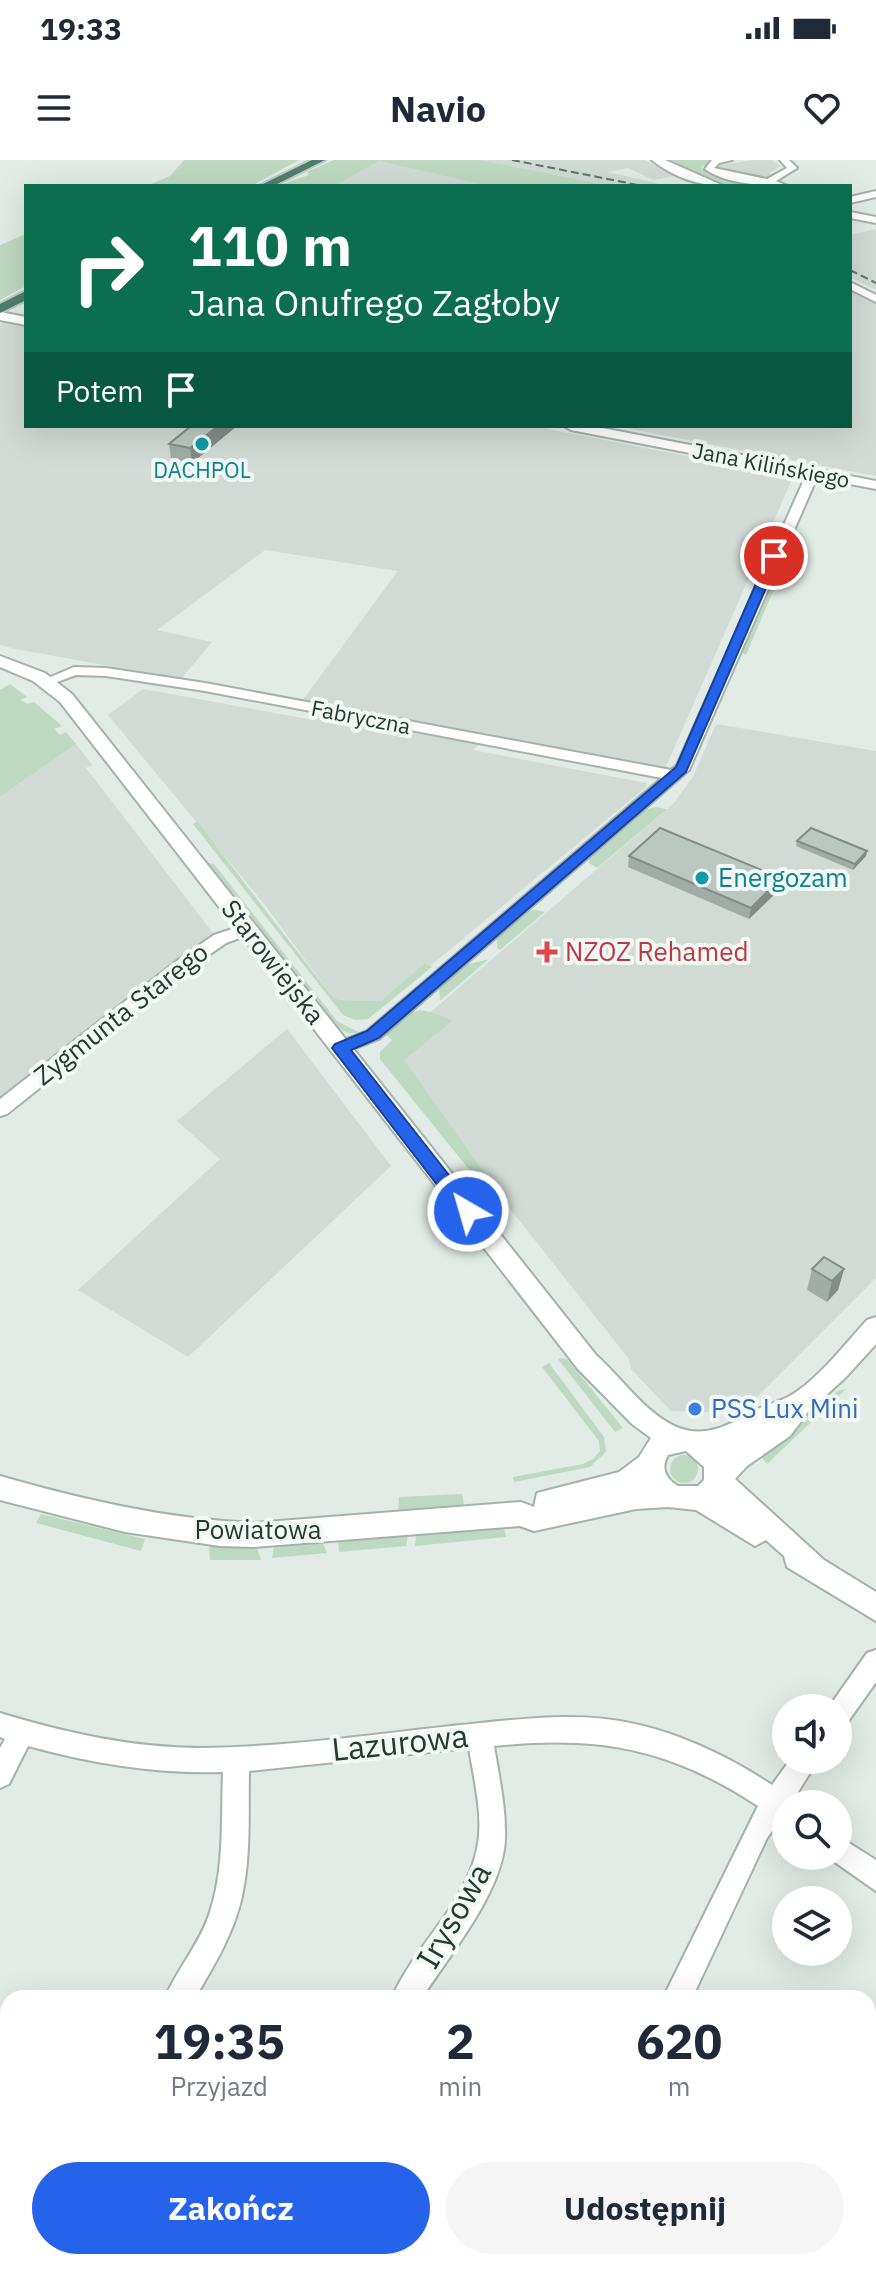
<!DOCTYPE html>
<html lang="pl">
<head>
<meta charset="utf-8">
<style>
	:root { --surface:#fff; --page:#f6f6f7; --text:#1f2937; --muted:#747a83; --accent:#2563eb }
	body { margin:0; font-family:"IBM Plex Sans",sans-serif; background:var(--page); color:var(--text); height:100vh; display:flex; flex-direction:column; font-size:30px; white-space:nowrap }
	* { box-sizing:border-box; margin:0 }
	p { font-size:26px; color:var(--muted) }
	.icon { flex:none; width:44px; height:44px; fill:none; stroke:currentColor; stroke-width:2; stroke-linecap:round; stroke-linejoin:round }
	.map { position:relative; flex:1; overflow:hidden }
	.panel { position:absolute; left:0px; top:1830px; width:876px; height:280px; display:flex; flex-direction:column; background:var(--surface); border-radius:24px 24px 0 0; box-shadow:0 8px 32px #0002 }
	.panel>* { flex:none }
	.banner { position:absolute; left:24px; top:24px; width:828px; height:244px; border-radius:0px; box-shadow:0 8px 32px #0002; background:#0b6e4f; color:#fff; overflow:hidden }
	.tools { position:absolute; left:772px; top:1534px; display:grid; gap:16px }
	.tools a { display:grid; place-items:center; width:80px; height:80px; border-radius:50%; background:var(--surface); box-shadow:0 8px 32px #0002; font-size:40px }
	.pin { position:absolute; display:grid; place-items:center; width:68px; height:68px; color:#fff; margin:-34px; border:4px solid #fff; border-radius:50%; box-shadow:0 2px 8px #0007 }
	.me { position:absolute; width:88px; margin:-44px; rotate:322deg; stroke-linejoin:round; filter:drop-shadow(0 0 6px #0008) }
	.turn { display:flex; align-items:center; gap:28px; height:168px; padding:0 32px; font-size:36px }
	.turn .icon { width:104px; height:104px; stroke-width:2.5 }
	.turn b { display:block; font-size:56px; line-height:68px }
	.then { display:flex; align-items:center; height:76px; padding:0 32px; background:#0003; gap:16px; font-size:30px }
	.eta { display:flex; justify-content:space-evenly; align-items:center; height:136px; text-align:center }
	.eta b { font-size:48px; font-weight:700; line-height:56px }
	.action { display:flex; gap:16px; margin-top:auto; padding:16px 32px }
	.action a { flex:1; height:92px; border-radius:48px; background:var(--accent); color:#fff; font-size:32px; font-weight:700; line-height:92px; text-align:center }
	.action a+a { background:var(--page); color:var(--text) }
	.status { display:flex; justify-content:space-between; align-items:center; height:56px; padding:0 40px; background:var(--surface); direction:ltr }
	.status svg { height:22px; fill:currentColor }
	header { display:flex; justify-content:space-between; align-items:center; height:104px; padding:0 32px; background:var(--surface); font-size:36px; font-weight:700 }
	.map>svg:first-child { display:block }
	.built { fill:#d1dad5 }
	.green { fill:#bed9c2 }
	.lines { fill:none; stroke-linecap:round; stroke-linejoin:round }
	.minor-casing { stroke:#a5b2ac; stroke-width:4 }
	.tertiary-casing { stroke:#a5b2ac; stroke-width:4 }
	.trunk-casing { stroke:#c2c8c5; stroke-width:4 }
	.minor { fill:#fff; fill-rule:evenodd }
	.tertiary { fill:#fff; fill-rule:evenodd }
	.trunk { fill:#507e6d; fill-rule:evenodd }
	.rail { stroke:#5f756c; stroke-width:2; stroke-dasharray:8 4; stroke-linecap:butt }
	.wall { fill:#a1aca6 }
	.shaded-wall { fill:#838c87 }
	.building { fill:#bbc8c1; stroke:#838c87; stroke-width:2 }
	.route { fill:#2563eb; stroke:#184099; stroke-width:2 }
	.culture-dot { fill:#0f9aa8; stroke:#f2f8f4; stroke-width:3 }
	.health-dot { fill:#e0444e; stroke:#f2f8f4; stroke-width:3 }
	.shop-dot { fill:#3f7fe0; stroke:#f2f8f4; stroke-width:3 }
	.labels { text-anchor:middle; stroke-width:8; stroke-linejoin:round; paint-order:stroke }
	.far-street-label { font-size:22px; fill:#243a31; stroke:#f2f8f4 }
	.far-culture-label { font-size:22px; fill:#0d838f; stroke:#f2f8f4 }
	.culture-label { font-size:26px; fill:#0d838f; stroke:#f2f8f4; text-anchor:start }
	.health-label { font-size:26px; fill:#be3a42; stroke:#f2f8f4; text-anchor:start }
	.street-label { font-size:26px; fill:#243a31; stroke:#f2f8f4 }
	.shop-label { font-size:26px; fill:#366cbe; stroke:#f2f8f4; text-anchor:start }
	.near-street-label { font-size:32px; fill:#243a31; stroke:#f2f8f4 }
</style>
</head>
<body>
<div class="status"><b>19:33</b><svg viewBox="0 0 49 12"><path d="M0 12V9h3v3zM5 12V6h3v6zM10 12V3h3v9zM15 12V0h3v12zM26 1h20v11H26zM47 4h2v5h-2z"/></svg></div>
<header><svg class="icon" aria-label="menu" viewBox="0 0 24 24"><path d="M4 6h16M4 12h16M4 18h16"/></svg>Navio<svg class="icon" aria-label="heart" viewBox="0 0 24 24"><path d="M12 20l-8-8c-3-5 5-10 8-4 3-6 11-1 8 4z"/></svg></header>
<div class="map">
<svg width="876" height="2110" viewBox="0 0 876 2110">
	<rect width="100%" height="100%" fill="#e2ebe6"/>
	<g class="built">
		<path d="M480 0H645L673 16 654 20 628 8 608 12 669 26H613Z"/>
		<path d="M754 0H771L781 6 769 13 774 16 769 18 752 19 730 15 714 6Z"/>
		<path d="M379 1 487 26H335Z"/>
		<path d="M876 69V130L850 117V75Z"/>
		<path d="M850 129 876 142V316L615 266H850Z"/>
		<path d="M5 162 26 166V266H533L793 317 665 609 302 541 398 411 265 390 157 470 212 482 181 519 16 489 0 485V164Z"/>
		<path d="M143 529 313 560 322 553 481 583 473 590 646 623V627L430 806 424 804 381 841 339 840 330 834 265 745 108 555Z"/>
		<path d="M716 564 876 591V1118L741 1253 671 1251 631 1209 629 1199 385 891 673 644 693 617Z"/>
		<path d="M76 584 92 605 86 608 213 773 0 939V637Z"/>
		<path d="M287 869 391 1006 188 1197 78 1130 220 999 177 961Z"/>
	</g>
	<g class="green">
		<path d="M184 0H299L251 26H146L170 16Z"/>
		<path d="M334 0H480L613 26H487L379 1 335 26H277L309 15 307 12Z"/>
		<path d="M668 0H707L710 2 701 7 707 13 757 25C732 27 715 23 691 14L727 25Z"/>
		<path d="M26 74V126L0 140V85Z"/>
		<path d="M788 396 746 495 741 492 780 399Z"/>
		<path d="M10 524 27 537 20 540 28 544 34 542 62 566 54 569 60 575 66 572 76 584 0 637V530Z"/>
		<path d="M656 647 667 649 597 708 589 703 590 698 644 650Z"/>
		<path d="M197 661 330 834 339 840 381 841 425 803 432 807 368 859 355 860 343 855 193 664Z"/>
		<path d="M208 703 214 704 337 861 360 873H348L338 868Z"/>
		<path d="M535 750 545 752 500 790 497 788V777L526 752Z"/>
		<path d="M489 799 440 841 439 828 465 805Z"/>
		<path d="M420 850 435 853 452 861 404 900 497 1031 488 1033 380 899V892L392 880 385 873 407 854Z"/>
		<path d="M561 1198 567 1199 623 1268 615 1272 558 1199Z"/>
		<path d="M549 1203 604 1277 606 1292 590 1307 514 1322 513 1317 583 1304 593 1299 600 1291 599 1281 542 1207Z"/>
		<path d="M846 1229 767 1304 757 1292 788 1273 838 1231Z"/>
		<circle cx="684" cy="1309" r="14"/>
		<path d="M462 1334 464 1346 398 1352 399 1337Z"/>
		<path d="M41 1354 145 1379 141 1391 36 1363Z"/>
		<path d="M504 1367 506 1377 415 1386 416 1375Z"/>
		<path d="M408 1376 406 1386 339 1392 338 1382Z"/>
		<path d="M323 1383 327 1393 272 1398 274 1387Z"/>
		<path d="M209 1386 257 1387 261 1400H210Z"/>
	</g>
	<g class="lines">
		<g class="minor-casing">
			<g id="minor">
				<path d="M712 0H732L719 3 714 8 767 19 787 8 780 0H789L797 8 776 21 788 26C763 26 725 24 705 9Z"/>
				<path d="M876 31V37L850 43V37Z"/>
				<path d="M850 122 876 135V142L850 129Z"/>
				<path d="M813 309 819 313 689 610 379 879 340 894 331 888 334 884 367 871 662 618 205 531 106 516 76 515 46 526 39 522 74 507 106 508 205 523 671 610 677 605 807 313Z"/>
				<path d="M247 764 253 765 255 769 253 773 226 783 190 808 7 954 0 956V939L178 800 214 775Z"/>
				<path d="M876 1490V1522L847 1563 838 1567V1548L829 1547 867 1493Z"/>
				<path d="M0 1553C66 1573 133 1588 202 1588 288 1587 375 1574 461 1565 519 1559 578 1551 635 1564 684 1575 731 1598 772 1625L790 1600H818L793 1640 797 1644H786V1663L780 1660 767 1678 692 1838H663L758 1646C670 1588 598 1575 494 1586 499 1616 506 1648 505 1679 503 1732 450 1794 422 1838H392C413 1787 463 1748 476 1693 485 1660 474 1621 469 1588L249 1611C248 1652 251 1695 242 1736 234 1773 214 1806 195 1838H165C177 1809 199 1785 209 1755 225 1709 221 1660 223 1612 156 1614 93 1604 28 1586L9 1624 0 1628V1588L5 1579 0 1577Z"/>
				<path d="M838 1676 876 1700V1731L829 1698 827 1696H838Z"/>
				<path d="M0 2002 8 2005V2036L0 2033Z"/>
				<path d="M62 2102H96L92 2110H58Z"/>
				<path d="M317 2102H391L395 2110H321Z"/>
				<path d="M534 2102H566L562 2110H530Z"/>
			</g>
		</g>
		<g class="tertiary-casing">
			<g id="tertiary">
				<path d="M652 0H665L724 26C699 26 671 16 652 0Z"/>
				<path d="M850 52 876 57V63L850 58Z"/>
				<path d="M0 152 26 157V165L0 160Z"/>
				<path d="M564 266H592L876 321V329L571 270Z"/>
				<path d="M0 496 45 513 72 534 596 1195C622 1218 646 1255 679 1268 707 1278 729 1265 754 1251 764 1245 777 1243 788 1237 816 1222 845 1184 867 1160L876 1157V1184L846 1217 808 1252 790 1276 747 1306 735 1319 824 1400 876 1432V1461L787 1407 784 1396 766 1380 755 1386 696 1350 668 1347 636 1349 534 1371 520 1366 253 1387 220 1386 125 1372 0 1340V1316C84 1340 166 1359 253 1363L521 1342 534 1347 537 1333 619 1312 639 1297 651 1278 632 1264 578 1209 60 542 33 521 0 507ZM686 1291 704 1307V1320L698 1326H678C666 1319 660 1308 668 1295Z"/>
			</g>
		</g>
		<g class="trunk-casing">
			<g id="trunk">
				<path d="M312 0H325L273 26H259Z"/>
				<path d="M26 131V140L0 153V144Z"/>
			</g>
		</g>
		<use href="#minor" class="minor"/>
		<use href="#tertiary" class="tertiary"/>
		<use href="#trunk" class="trunk"/>
		<g class="rail">
			<path d="M512 0 643 26"/>
			<path d="M850 110 876 123"/>
		</g>
	</g>
	<g class="wall">
		<path d="M191 266H237L192 303 171 298 169 284Z"/>
		<path d="M797 681 867 691 866 696 853 710 796 686Z"/>
		<path d="M629 696 781 718 779 730 749 759 628 707Z"/>
		<path d="M812 1109H844L838 1130 827 1142 807 1130Z"/>
	</g>
	<g class="shaded-wall">
		<path d="M218 266H237L192 303 190 288Z"/>
		<path d="M867 691 866 696 853 710 855 704Z"/>
		<path d="M781 718 779 730 749 759 751 748Z"/>
		<path d="M844 1109 838 1130 827 1142 832 1121Z"/>
	</g>
	<g class="building">
		<path d="M191 266H218L190 288 169 284Z"/>
		<path d="M660 668 781 718 751 748 629 696Z"/>
		<path d="M811 668 867 691 855 704 797 681Z"/>
		<path d="M824 1097 844 1109 832 1121 812 1109Z"/>
	</g>
	<path class="route" d="M774 392 780 396 686 612 379 878 351 890 477 1051 468 1058 461 1056 332 888 335 884 367 871 676 607 768 396Z"/>
	<g class="culture-dot">
		<circle cx="202" cy="284" r="8"/>
		<circle cx="702" cy="718" r="8"/>
	</g>
	<path class="health-dot" d="M543 780h8v8h8v8h-8v8h-8v-8h-8v-8h8z"/>
	<circle class="shop-dot" cx="695" cy="1249" r="8"/>
	<g class="labels">
		<g class="far-street-label">
			<text transform="translate(771 305) rotate(11)" y="8">Jana Kilińskiego</text>
			<text transform="translate(361 557) rotate(11)" y="8">Fabryczna</text>
		</g>
		<g class="far-culture-label">
			<text x="202" y="318">DACHPOL</text>
		</g>
		<g class="culture-label">
			<text x="718" y="727">Energozam</text>
		</g>
		<g class="health-label">
			<text x="565" y="801">NZOZ Rehamed</text>
		</g>
		<g class="street-label">
			<text transform="translate(273 802) rotate(52)" y="9">Starowiejska</text>
			<text transform="translate(121 854) rotate(-38)" y="9">Zygmunta Starego</text>
			<text x="258" y="1379">Powiatowa</text>
		</g>
		<g class="shop-label">
			<text x="711" y="1258">PSS Lux Mini</text>
		</g>
		<g class="near-street-label">
			<text transform="translate(400 1583) rotate(-6)" y="11">Lazurowa</text>
			<text transform="translate(454 1756) rotate(-60)" y="11">Irysowa</text>
		</g>
	</g>
</svg>
<div class="tools">
<a><svg class="icon" aria-label="sound" viewBox="0 0 24 24"><path d="M4 9h4l5-4v14l-5-4H4zM17 9q2 3 0 6"/></svg></a>
<a><svg class="icon" aria-label="search" viewBox="0 0 24 24"><circle cx="10" cy="10" r="6"/><path d="M15 15l6 6"/></svg></a>
<a><svg class="icon" aria-label="layers" viewBox="0 0 24 24"><path d="M12 4l9 5-9 5-9-5zM3 14l9 5 9-5"/></svg></a>
</div>
<div class="pin" style="left:774px;top:396px;background:#d93025"><svg class="icon" aria-label="arrive" viewBox="0 0 24 24"><path d="M6 21V4h12l-3 4 3 4H6"/></svg></div>
<svg class="me" style="left:468px;top:1051px" viewBox="-20 -20 40 40"><circle r="17" fill="#2563eb" stroke="#fff" stroke-width="3"/><path d="M0-11L8 9 0 5-8 9z" fill="#fff"/></svg>
<div class="banner">
<div class="turn"><svg class="icon" aria-label="right" viewBox="0 0 24 24"><path d="M7 20v-9h11M14 6l5 5-5 5"/></svg><div><b>110 m</b>Jana Onufrego Zagłoby</div></div>
<div class="then">Potem<svg class="icon" aria-label="arrive" viewBox="0 0 24 24"><path d="M6 21V4h12l-3 4 3 4H6"/></svg></div>
</div>
<section class="panel">
<div class="eta">
<div><b>19:35</b><p>Przyjazd</p></div>
<div><b>2</b><p>min</p></div>
<div><b>620</b><p>m</p></div>
</div>
<div class="action"><a>Zakończ</a><a>Udostępnij</a></div>
</section>
</div>
</body>
</html>
